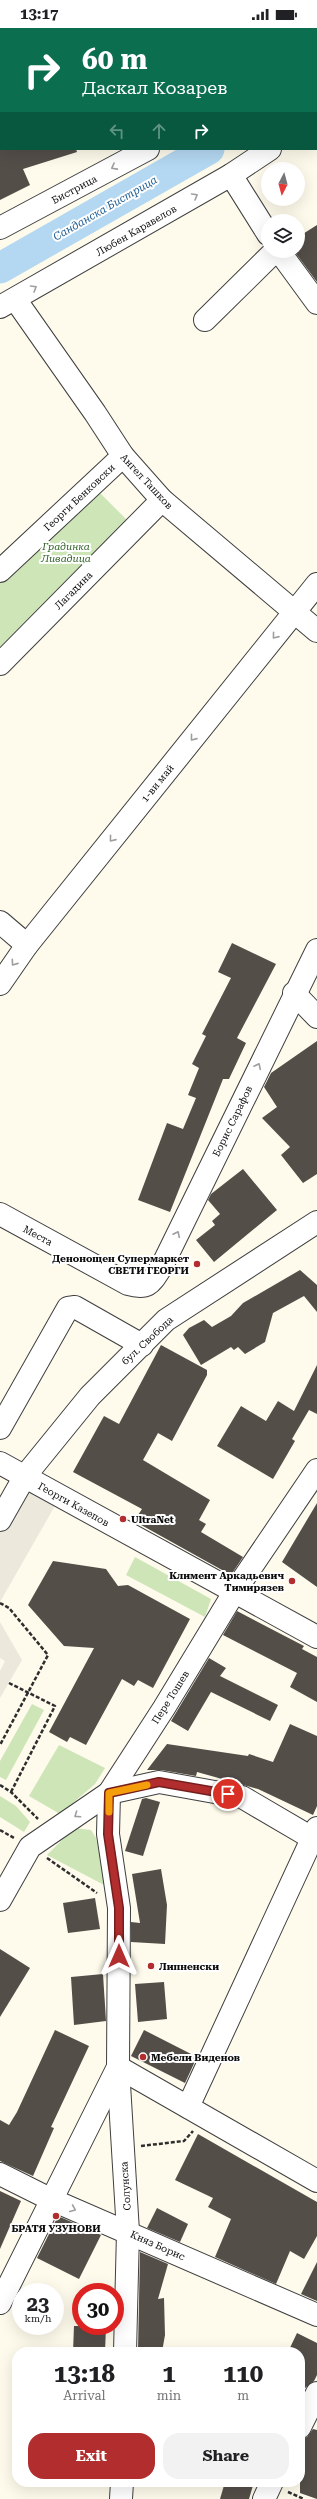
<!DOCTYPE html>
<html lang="en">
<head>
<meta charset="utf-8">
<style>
	:root { --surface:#fff; --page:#f2f2f2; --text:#202124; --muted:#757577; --accent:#b22e2e }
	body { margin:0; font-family:"Roboto Serif",serif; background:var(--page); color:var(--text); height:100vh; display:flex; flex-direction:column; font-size:15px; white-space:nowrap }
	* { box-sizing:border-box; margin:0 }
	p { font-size:13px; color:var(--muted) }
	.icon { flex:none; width:22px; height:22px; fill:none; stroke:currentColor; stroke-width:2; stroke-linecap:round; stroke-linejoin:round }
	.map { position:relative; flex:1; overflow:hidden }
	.details { position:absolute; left:12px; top:2319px; width:293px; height:140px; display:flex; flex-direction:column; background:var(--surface); border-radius:16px; box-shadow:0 4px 16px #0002 }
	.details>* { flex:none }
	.guide { position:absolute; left:0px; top:0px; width:317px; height:122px; box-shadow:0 4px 16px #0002; background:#0b6e4f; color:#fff; overflow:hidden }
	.needle { width:26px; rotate:186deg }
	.tools { position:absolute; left:261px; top:134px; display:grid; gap:8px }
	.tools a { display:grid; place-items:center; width:44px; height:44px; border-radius:50%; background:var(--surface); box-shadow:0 4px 16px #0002; font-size:20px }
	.speed { position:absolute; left:12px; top:2255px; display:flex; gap:8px; font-size:20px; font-weight:700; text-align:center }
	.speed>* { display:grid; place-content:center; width:52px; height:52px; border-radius:50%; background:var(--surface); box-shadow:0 4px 16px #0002; line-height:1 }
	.speed small { font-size:10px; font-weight:400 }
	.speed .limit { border:6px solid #d22; background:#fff; color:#111 }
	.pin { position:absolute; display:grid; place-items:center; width:34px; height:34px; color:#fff; margin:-17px; border:2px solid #fff; border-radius:50%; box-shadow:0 1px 4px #0007 }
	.me { position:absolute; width:44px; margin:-22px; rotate:0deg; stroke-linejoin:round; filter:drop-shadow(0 0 3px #0008) }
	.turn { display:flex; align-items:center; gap:14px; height:84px; padding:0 16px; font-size:18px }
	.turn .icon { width:52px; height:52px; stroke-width:2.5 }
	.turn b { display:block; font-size:28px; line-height:34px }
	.lanes { display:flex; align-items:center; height:38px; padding:0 16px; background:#0003; justify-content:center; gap:20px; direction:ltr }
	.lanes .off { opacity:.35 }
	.eta { display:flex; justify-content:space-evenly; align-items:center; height:68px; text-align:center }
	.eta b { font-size:24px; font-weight:700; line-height:28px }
	.button { display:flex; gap:8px; margin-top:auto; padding:8px 16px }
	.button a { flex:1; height:46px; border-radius:16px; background:var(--accent); color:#fff; font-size:16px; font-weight:700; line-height:46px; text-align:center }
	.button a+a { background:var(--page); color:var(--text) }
	.status { display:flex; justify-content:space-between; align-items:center; height:28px; padding:0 20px; background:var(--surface); direction:ltr }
	.status svg { height:11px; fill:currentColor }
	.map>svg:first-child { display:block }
	.green { fill:#cee5b8 }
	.plaza { fill:#ece9dc }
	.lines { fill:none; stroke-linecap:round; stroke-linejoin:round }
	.river { stroke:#b4d8f2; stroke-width:31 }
	.building { fill:#544e49 }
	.minor-casing { stroke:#3f3f3f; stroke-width:24 }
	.path { stroke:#2e2e2e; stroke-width:2.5; stroke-dasharray:4 2; stroke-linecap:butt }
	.minor { stroke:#fff; stroke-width:22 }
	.oneway { stroke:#9e9e9e }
	.route-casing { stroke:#741e1e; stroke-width:10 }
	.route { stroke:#b22e2e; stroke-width:7 }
	.slow { stroke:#f59e0b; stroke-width:7 }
	.poi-dot { fill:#b22e2e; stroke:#fff; stroke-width:1.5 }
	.labels { text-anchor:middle; stroke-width:4; stroke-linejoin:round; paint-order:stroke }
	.street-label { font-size:10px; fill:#0c0c0c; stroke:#fff }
	.park-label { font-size:10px; font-style:italic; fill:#2b5e21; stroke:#fff }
	.poi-label { font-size:10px; font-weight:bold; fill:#0c0c0c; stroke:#fff; text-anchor:start }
	.water-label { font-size:11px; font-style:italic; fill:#1e5c94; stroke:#fff }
</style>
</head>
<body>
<div class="status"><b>13:17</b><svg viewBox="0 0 49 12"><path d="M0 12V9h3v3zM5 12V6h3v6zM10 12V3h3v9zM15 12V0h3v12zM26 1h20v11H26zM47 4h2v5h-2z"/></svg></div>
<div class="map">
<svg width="317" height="2471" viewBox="0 0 317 2471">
	<rect width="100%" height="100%" fill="#fefbec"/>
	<g class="green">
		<path d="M93 458 132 497 0 628V551Z"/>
		<path d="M135 1529 211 1571 205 1589 126 1547Z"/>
		<path d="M32 1676 44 1682 6 1752 0 1749V1733Z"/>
		<path d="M59 1717 105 1740 95 1756 60 1786 29 1768Z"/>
		<path d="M0 1768 16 1778 30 1794 24 1804 0 1789Z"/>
		<path d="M74 1800 91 1802 96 1810 106 1858 47 1827Z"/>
	</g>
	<g class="plaza">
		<path d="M25 1448 60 1469 0 1574V1492Z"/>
		<path d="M0 1594 22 1632 0 1670V1643L5 1633 0 1630Z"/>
	</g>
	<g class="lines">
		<g class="river">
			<path d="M316 48 317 47"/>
			<path d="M0 240 209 121"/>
		</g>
	</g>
	<g class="building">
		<path d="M0 121H76L77 124 23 141 30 157 0 172Z"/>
		<path d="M317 197V254L294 223H298V209Z"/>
		<path d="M232 915 276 936 237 1010 246 1015 229 1051H223L170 1184 138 1172 167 1095 183 1101 196 1070 188 1067 199 1040 192 1036 206 1008 202 1006 231 950 218 944Z"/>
		<path d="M317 1013V1146L303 1155 281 1127 290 1119 262 1090 277 1079 264 1059 271 1045Z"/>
		<path d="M243 1141 277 1182 214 1234 196 1212 215 1197 212 1193 220 1186 208 1172 211 1166Z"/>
		<path d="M300 1242 317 1257V1284L304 1268 273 1285 265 1314 245 1326 238 1319 234 1322 231 1319 201 1337 183 1307 189 1300 204 1292 212 1299 231 1288 243 1275Z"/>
		<path d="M161 1317 207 1342V1347L172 1413 158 1405 143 1432 210 1472 199 1492 206 1496 201 1504 243 1529 231 1547 134 1493 142 1481 73 1444 104 1388 119 1396Z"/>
		<path d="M317 1337V1386L309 1382 292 1411 295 1413 273 1451 217 1418 241 1378 266 1393 278 1373 294 1383Z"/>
		<path d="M317 1475V1559L282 1534Z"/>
		<path d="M53 1533 106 1541 118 1558 128 1557 190 1591 153 1660 138 1652 134 1658 122 1651 86 1717 70 1709 67 1714 49 1704 94 1620 64 1618 28 1577Z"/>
		<path d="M237 1583 304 1618 302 1621 317 1629V1674L290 1659 297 1645 223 1607Z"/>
		<path d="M209 1630 226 1640 220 1648 278 1677 270 1693 211 1664 188 1703 171 1693Z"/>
		<path d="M290 1696 317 1708V1778L313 1787 258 1761 197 1744 196 1748 161 1742H147L167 1716 248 1728 249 1726 273 1734Z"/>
		<path d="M146 1770 160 1774 143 1828 125 1823 142 1771Z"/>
		<path d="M161 1841 167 1877 165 1916 131 1914V1894L140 1895 132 1846Z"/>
		<path d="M95 1870 100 1901 68 1905 63 1875Z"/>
		<path d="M0 1921 30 1940 0 1989Z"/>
		<path d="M103 1946 106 1993 74 1997 71 1949Z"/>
		<path d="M164 1954 167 1991 138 1994 135 1956Z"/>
		<path d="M55 2002 89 2018 51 2099 54 2100 33 2148 0 2133V2092L9 2097 17 2084Z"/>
		<path d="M144 2002 197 2029 185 2055 131 2028Z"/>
		<path d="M198 2106 317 2174V2208L304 2231 290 2223 276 2256 215 2229 231 2191 208 2179 213 2170 175 2152Z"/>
		<path d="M0 2163 21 2173 0 2221Z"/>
		<path d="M157 2180 188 2196 180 2214 147 2200Z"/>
		<path d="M58 2188 101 2207 79 2251 37 2230Z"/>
		<path d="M140 2224 168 2236 158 2271 164 2270 165 2307 162 2324 138 2322Z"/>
		<path d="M317 2234V2273L301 2266Z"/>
		<path d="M74 2298H106L105 2324H73Z"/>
		<path d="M297 2305 317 2315V2347L314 2353 305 2360 300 2358V2324H288Z"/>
		<path d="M313 2401 317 2402V2471L300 2465V2411L307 2409Z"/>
		<path d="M225 2454H254L249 2471H220Z"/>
	</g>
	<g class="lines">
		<g class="minor-casing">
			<g id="minor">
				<path d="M298 0 300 1"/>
				<path d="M316 3 317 2"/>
				<path d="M316 90H317"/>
				<path d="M231 147 268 206"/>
				<path d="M0 200 148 121"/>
				<path d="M279 223 317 275"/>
				<path d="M15 271 95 385 123 428 162 472 317 603"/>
				<path d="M0 279 231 147 270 121"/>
				<path d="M205 292 275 223"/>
				<path d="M0 543 123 428"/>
				<path d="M0 636 162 472"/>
				<path d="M0 894 27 917"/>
				<path d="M0 956 27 917 317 556"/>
				<path d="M294 965 317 989"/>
				<path d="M0 1186 128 1256C149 1262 151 1255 162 1238L317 922"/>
				<path d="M0 1400 68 1280 75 1279 142 1317"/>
				<path d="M0 1435 317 1609"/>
				<path d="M0 1492 25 1448 90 1368 166 1292 317 1194"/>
				<path d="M109 1765 159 1754 242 1769 317 1813"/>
				<path d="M0 1872 30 1819 109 1765 164 1680 235 1563 317 1442"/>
				<path d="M118 2039 317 2153"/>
				<path d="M118 2040 128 2204 125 2324"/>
				<path d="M188 2079 317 1800"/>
				<path d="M0 2146 50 2171 317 2287"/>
				<path d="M0 2275 118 2039 119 1880 108 1806 109 1765"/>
				<path d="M300 2399 317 2365"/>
				<path d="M121 2471 122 2454"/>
				<path d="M264 2471 272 2454"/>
			</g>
		</g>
		<g class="path">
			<path d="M0 1575 9 1580 48 1627 0 1717"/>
			<path d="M9 1655 55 1678 11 1764"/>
			<path d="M0 1757 11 1764 38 1791"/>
			<path d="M0 1802 14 1810"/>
			<path d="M47 1830 97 1865"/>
			<path d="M141 2118 184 2113 193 2103"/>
			<path d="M288 2464 304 2471"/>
		</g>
		<use href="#minor" class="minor"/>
	</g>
	<defs><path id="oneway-chevron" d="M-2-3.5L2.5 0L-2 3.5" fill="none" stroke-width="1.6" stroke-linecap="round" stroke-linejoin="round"/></defs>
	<g class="oneway">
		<use href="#oneway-chevron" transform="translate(114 139) rotate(152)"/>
		<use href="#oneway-chevron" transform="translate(195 168) rotate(-30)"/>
		<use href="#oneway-chevron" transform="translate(34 260) rotate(-30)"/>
		<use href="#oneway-chevron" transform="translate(275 608) rotate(129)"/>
		<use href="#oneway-chevron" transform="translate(193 710) rotate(129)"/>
		<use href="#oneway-chevron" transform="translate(112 811) rotate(129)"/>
		<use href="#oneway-chevron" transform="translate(14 935) rotate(125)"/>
		<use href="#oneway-chevron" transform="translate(258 1038) rotate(-64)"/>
		<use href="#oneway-chevron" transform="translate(177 1206) rotate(-64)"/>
		<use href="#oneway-chevron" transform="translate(77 1787) rotate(146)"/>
		<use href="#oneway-chevron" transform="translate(73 2181) rotate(23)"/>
	</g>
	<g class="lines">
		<g class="route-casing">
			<path id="route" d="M119 1928V1880L108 1806 109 1765 159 1754 228 1766"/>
		</g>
		<use href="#route" class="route"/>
		<path class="slow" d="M109 1784V1765L147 1757"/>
	</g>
	<g class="poi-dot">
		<circle cx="197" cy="1236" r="4"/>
		<circle cx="123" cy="1491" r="4"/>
		<circle cx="292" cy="1553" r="4"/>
		<circle cx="151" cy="1938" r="4"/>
		<circle cx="143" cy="2029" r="4"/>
		<circle cx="56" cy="2188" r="4"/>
	</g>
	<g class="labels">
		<g class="street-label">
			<text transform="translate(74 161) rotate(-28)" y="4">Бистрица</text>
			<text transform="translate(136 202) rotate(-30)" y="4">Любен Каравелов</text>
			<text transform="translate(147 453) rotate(47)" y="4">Ангел Ташков</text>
			<text transform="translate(79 469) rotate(-43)" y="4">Георги Бенковски</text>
			<text transform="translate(73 562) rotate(-45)" y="4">Лагадина</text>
			<text transform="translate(157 755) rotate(-51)" y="4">1-ви май</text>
			<text transform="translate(232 1093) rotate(-64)" y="4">Борис Сарафов</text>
			<text transform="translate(38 1207) rotate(28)" y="4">Места</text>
			<text transform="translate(147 1312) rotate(-43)" y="4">бул. Свобода</text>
			<text transform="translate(74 1476) rotate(29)" y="4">Георги Казепов</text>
			<text transform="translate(170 1669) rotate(-58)" y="4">Пере Тошев</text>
			<text transform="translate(125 2158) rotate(-94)" y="4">Солунска</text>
			<text transform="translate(158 2217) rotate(24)" y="4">Княз Борис</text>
		</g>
		<g class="park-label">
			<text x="66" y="522">Градинка<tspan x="66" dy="12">Ливадица</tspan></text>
		</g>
		<g class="poi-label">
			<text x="189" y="1234" text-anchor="end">Денонощен Супермаркет<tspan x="189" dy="12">СВЕТИ ГЕОРГИ</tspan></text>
			<text x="131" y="1495">UltraNet</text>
			<text x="284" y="1551" text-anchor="end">Климент Аркадьевич<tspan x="284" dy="12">Тимирязев</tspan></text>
			<text x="159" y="1942">Липненски</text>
			<text x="151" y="2033">Мебели Виденов</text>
			<text x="56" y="2204" text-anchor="middle">БРАТЯ УЗУНОВИ</text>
		</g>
		<g class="water-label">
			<text transform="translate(105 180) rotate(-30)" y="4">Санданска Бистрица</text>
		</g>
	</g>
</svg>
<div class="tools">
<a><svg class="needle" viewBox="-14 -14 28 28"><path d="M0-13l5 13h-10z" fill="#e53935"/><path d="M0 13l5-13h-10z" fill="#757577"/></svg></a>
<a><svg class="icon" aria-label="layers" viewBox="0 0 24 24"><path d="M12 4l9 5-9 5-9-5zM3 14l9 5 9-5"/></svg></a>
</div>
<div class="speed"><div>23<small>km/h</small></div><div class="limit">30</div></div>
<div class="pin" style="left:228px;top:1766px;background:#d93025"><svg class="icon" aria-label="arrive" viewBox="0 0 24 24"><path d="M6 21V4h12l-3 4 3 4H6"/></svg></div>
<svg class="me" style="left:119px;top:1928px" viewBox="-20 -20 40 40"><path d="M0-17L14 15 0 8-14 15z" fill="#b22e2e" stroke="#fff" stroke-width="4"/></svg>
<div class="guide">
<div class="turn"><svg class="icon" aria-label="right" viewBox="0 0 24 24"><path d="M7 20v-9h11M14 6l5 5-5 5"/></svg><div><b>60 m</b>Даскал Козарев</div></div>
<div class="lanes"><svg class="icon off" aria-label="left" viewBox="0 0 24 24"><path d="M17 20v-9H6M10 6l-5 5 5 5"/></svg><svg class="icon off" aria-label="ahead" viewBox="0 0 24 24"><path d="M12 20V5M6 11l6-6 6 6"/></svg><svg class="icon" aria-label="right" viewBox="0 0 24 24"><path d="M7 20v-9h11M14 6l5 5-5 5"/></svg></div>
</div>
<section class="details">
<div class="eta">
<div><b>13:18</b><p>Arrival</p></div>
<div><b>1</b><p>min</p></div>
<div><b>110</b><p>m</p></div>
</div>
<div class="button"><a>Exit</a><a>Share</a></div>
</section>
</div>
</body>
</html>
